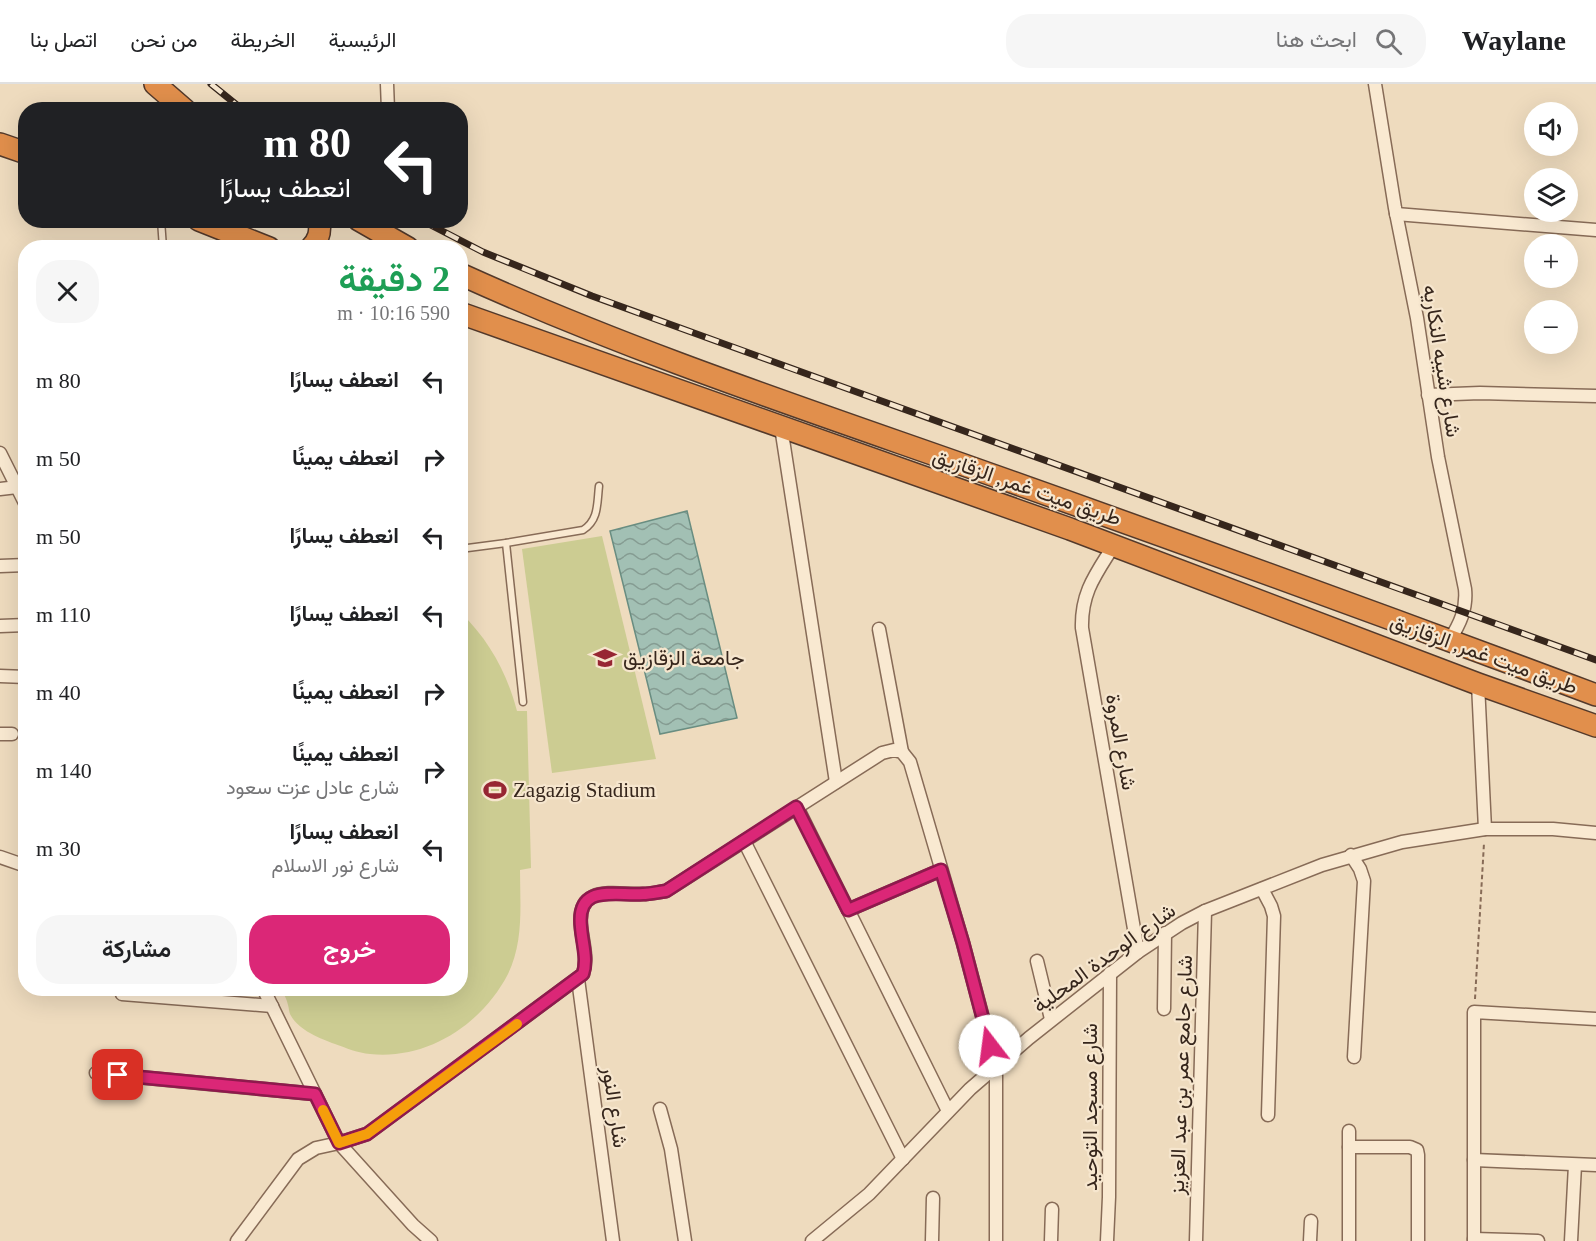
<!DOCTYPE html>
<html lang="ar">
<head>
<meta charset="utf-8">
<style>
	:root { --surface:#fff; --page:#f6f6f6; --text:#202124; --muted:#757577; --line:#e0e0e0; --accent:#db2777 }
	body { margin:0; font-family:"Times New Roman",Vazirmatn,serif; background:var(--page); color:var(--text); direction:rtl; height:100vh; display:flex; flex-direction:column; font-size:22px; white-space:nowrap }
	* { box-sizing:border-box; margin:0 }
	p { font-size:20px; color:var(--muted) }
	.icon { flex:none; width:33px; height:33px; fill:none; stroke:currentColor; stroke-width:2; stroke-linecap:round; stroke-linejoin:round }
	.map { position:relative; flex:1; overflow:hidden; direction:ltr }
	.drawer { position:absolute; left:18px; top:156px; width:450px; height:756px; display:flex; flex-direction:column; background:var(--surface); border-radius:24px; box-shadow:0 6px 24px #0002; direction:rtl }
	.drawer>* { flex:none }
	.guide { position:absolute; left:18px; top:18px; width:450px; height:126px; border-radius:24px; box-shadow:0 6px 24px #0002; direction:rtl; background:#202124; color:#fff; overflow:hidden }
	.tools { position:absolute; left:1524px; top:18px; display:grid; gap:12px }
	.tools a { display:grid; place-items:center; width:54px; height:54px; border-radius:50%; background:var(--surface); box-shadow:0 6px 24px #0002; font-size:30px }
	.pin { position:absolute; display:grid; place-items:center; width:51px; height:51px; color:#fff; margin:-26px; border-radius:12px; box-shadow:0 3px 9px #0006 }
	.me { position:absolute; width:66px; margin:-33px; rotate:345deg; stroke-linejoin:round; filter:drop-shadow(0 0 4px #0008) }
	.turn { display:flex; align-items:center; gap:21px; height:126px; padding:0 18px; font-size:27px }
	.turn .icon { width:78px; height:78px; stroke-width:2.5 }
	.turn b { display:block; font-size:42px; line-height:51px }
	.round { display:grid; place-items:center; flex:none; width:63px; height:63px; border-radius:24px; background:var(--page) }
	.summary { display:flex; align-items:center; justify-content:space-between; height:102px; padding:0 18px }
	h1 { font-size:36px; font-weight:600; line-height:45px; color:#1e9e55 }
	.primary-button { display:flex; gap:12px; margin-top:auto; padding:12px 18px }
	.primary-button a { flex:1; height:69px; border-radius:24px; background:var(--accent); color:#fff; font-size:24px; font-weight:600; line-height:69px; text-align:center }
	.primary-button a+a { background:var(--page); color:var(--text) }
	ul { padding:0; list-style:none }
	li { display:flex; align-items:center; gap:18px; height:78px; padding:0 18px }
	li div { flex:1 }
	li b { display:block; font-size:22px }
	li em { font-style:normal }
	header { display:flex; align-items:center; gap:36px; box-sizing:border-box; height:84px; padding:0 30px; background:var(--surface); border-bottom:2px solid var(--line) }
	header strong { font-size:28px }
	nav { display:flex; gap:33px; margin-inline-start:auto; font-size:21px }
	.search { width:420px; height:54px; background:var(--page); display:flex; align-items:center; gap:15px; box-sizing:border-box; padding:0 21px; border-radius:24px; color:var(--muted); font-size:22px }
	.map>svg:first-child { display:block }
	.pitch { fill:#cccc92 }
	.water { fill:url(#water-waves); stroke:#698d81; stroke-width:1.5 }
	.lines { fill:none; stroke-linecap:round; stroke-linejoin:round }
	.lane-casing { stroke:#876b57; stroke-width:9 }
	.street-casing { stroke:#876b57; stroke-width:15 }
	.highway-casing { stroke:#543a2b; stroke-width:24 }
	.path { stroke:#876b57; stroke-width:2; stroke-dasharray:4.5 3; stroke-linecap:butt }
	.lane { stroke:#f9e9d1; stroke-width:6 }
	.street { stroke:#f9e9d1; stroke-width:12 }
	.highway { stroke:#e18f4c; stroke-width:21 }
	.rail-casing { stroke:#36261c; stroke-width:7 }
	.rail { stroke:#f6e6ce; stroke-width:4.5; stroke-dasharray:14; stroke-linecap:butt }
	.route-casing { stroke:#8e194d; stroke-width:15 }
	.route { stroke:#db2777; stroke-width:10 }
	.slow { stroke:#f59e0b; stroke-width:10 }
	.labels { text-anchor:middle; stroke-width:4.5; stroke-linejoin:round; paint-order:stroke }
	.street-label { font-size:21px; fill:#36261c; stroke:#f6e6ce }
	.poi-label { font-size:21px; fill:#36261c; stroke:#f6e6ce; text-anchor:start }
</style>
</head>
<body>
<header>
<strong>Waylane</strong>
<div class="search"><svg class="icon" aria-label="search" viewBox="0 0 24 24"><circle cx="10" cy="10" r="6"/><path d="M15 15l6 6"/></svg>ابحث هنا</div>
<nav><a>الرئيسية</a><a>الخريطة</a><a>من نحن</a><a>اتصل بنا</a></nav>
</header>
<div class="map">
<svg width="1596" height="1157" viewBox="0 0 1596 1157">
	<defs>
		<pattern id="water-waves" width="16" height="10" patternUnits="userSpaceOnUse" patternTransform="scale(1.5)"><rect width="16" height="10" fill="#a2c0b4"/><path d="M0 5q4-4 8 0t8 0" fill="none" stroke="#859c92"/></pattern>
	</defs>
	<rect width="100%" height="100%" fill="#eedbbe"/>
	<g class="pitch">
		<path d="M602 452 656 675 552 689 522 465Z"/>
		<path d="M461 529C489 556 507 589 517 627H527L531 784 520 786C520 821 524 857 508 890 482 940 428 976 370 970 358 969 346 964 335 960 319 954 298 946 290 930 289 928 289 924 288 921 287 916 284 910 281 905L460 904Z"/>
	</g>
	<path class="water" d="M687 427 737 634 660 650 610 447Z"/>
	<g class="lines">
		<g class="lane-casing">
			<g id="lane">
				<path d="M161 136 163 164"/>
				<path d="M506 459 523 618"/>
				<path d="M460 465 506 459 583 446C599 436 597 419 599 402"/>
			</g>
		</g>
		<g class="street-casing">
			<g id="street">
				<path d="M387 0 388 26"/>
				<path d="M1375 0 1395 124 1417 234 1438 373 1465 505C1467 525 1460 540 1449 557"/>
				<path d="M1396 130 1596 146"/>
				<path d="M1428 311 1480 309 1596 312"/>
				<path d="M781 343 836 698"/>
				<path d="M0 369 26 421"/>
				<path d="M0 405 17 403"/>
				<path d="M1114 461C1096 490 1081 508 1082 544L1138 868"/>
				<path d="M0 482 26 481"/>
				<path d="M0 542 26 541"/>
				<path d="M879 545 902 668"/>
				<path d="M0 592 26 593"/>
				<path d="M1478 600 1485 745"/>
				<path d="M0 650H12"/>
				<path d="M797 723 948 1027"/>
				<path d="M744 757 903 1075"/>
				<path d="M1351 771 1360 785 1364 797 1354 973"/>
				<path d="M0 773 26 782"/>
				<path d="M1262 805 1271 822 1274 832 1268 1031"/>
				<path d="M848 826 941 786"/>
				<path d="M1037 877 1051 935"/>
				<path d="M578 895 613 1157"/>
				<path d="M263 904 339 1059 413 1141 431 1157"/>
				<path d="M122 910 272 922"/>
				<path d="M1164 925 1165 849"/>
				<path d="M96 989 315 1010"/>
				<path d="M660 1025 671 1065 685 1157"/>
				<path d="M1349 1047V1157"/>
				<path d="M1349 1063H1410L1417 1066 1418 1071V1157"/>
				<path d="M1474 1076 1596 1081"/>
				<path d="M1474 1155 1538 1157"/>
				<path d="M237 1157 298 1075 316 1064 339 1059 367 1050 583 890C588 875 583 859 581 843 576 799 615 811 643 810 650 810 658 808 666 807L882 669 894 666 902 668 910 678 963 859 996 983V1157"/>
				<path d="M812 1157 869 1110 970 1005 1029 954 1138 868 1182 839 1205 827 1322 781 1402 758 1485 745H1553L1596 749"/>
				<path d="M932 1157 933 1114"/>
				<path d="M1051 1157 1052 1125"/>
				<path d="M1107 1157 1109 1113 1110 889"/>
				<path d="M1196 1157 1205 827"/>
				<path d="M1310 1157 1311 1137"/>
				<path d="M1474 1157V928L1596 935"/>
				<path d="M1571 1157 1575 1081"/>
			</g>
		</g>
		<g class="highway-casing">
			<g id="highway">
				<path d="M155 0 185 26"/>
				<path d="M0 60 26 69"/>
				<path d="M199 136 269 164"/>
				<path d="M359 136 408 164"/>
				<path d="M311 164C319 156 321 148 319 136"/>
				<path d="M460 190C623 264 793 321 961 380 1173 455 1385 532 1596 611"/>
				<path d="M460 229 1070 445 1478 600 1596 642"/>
			</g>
		</g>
		<path class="path" d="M1475 915 1484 759"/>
		<use href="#lane" class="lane"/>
		<use href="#street" class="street"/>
		<use href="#highway" class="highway"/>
		<g class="rail-casing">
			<g id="rail">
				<path d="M211 0 243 26"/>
				<path d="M421 136 483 168 592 212 1596 576"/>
			</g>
		</g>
		<use href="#rail" class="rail"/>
	</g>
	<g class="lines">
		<g class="route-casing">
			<path id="route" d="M118 991 315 1010 339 1059 367 1050 583 890C588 875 582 859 581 843 576 799 615 812 643 810 650 810 658 808 666 807L796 723 848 826 941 786 963 859 990 962"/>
		</g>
		<use href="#route" class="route"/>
		<path class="slow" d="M323 1026 339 1059 367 1050 517 940"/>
	</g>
	<defs>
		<g id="university-bare" transform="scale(1.8)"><path d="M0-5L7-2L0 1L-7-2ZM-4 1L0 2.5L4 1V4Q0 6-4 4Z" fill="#972633" stroke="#f6e6ce" stroke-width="2.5" paint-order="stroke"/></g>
		<g id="stadium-bare" transform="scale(1.8)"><path d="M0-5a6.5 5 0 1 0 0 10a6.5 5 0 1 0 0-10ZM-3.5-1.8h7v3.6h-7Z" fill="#972633" stroke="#f6e6ce" stroke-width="2.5" paint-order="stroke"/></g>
	</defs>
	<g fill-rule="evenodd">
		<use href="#university-bare" x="605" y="574"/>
		<use href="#stadium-bare" x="495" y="706"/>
	</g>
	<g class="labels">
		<g class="street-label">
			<text transform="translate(1442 277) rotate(81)" y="7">شارع شيبه النكاريه</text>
			<text transform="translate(1027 403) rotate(19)" y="7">طريق ميت غمر, الزقازيق</text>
			<text transform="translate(1484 570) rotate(20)" y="7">طريق ميت غمر, الزقازيق</text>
			<text transform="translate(1121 658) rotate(80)" y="7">شارع المروة</text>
			<text transform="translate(1104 874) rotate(-36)" y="7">شارع الوحدة المحلية</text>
			<text transform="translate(1181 991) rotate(-88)" y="7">شارع جامع عمر بن عبد العزيز</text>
			<text transform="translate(615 1023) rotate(82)" y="7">شارع النور</text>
			<text transform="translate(1090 1023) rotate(-90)" y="7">شارع مسجد التوحيد</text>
		</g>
		<g class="poi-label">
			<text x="623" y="581">جامعة الزقازيق</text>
			<text x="513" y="713">Zagazig Stadium</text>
		</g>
	</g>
</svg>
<div class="tools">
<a><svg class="icon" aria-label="sound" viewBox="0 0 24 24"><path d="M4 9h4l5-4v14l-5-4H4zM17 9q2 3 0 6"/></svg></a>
<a><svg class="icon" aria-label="layers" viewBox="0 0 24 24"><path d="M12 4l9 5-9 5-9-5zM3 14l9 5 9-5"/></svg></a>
<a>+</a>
<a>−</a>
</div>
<div class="pin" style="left:118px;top:991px;background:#d93025"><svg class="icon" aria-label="arrive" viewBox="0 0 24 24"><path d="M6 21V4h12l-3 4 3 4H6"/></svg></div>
<svg class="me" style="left:990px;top:962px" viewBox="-20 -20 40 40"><circle r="19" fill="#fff"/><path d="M0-13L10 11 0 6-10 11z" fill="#db2777"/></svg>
<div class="guide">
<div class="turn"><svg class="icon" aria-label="left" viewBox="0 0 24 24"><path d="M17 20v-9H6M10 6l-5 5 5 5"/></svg><div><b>80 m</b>انعطف يسارًا</div></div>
</div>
<section class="drawer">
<div class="summary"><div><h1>2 دقيقة</h1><p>590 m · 10:16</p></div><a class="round"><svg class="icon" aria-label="close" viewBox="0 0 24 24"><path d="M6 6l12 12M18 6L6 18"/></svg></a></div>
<ul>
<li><svg class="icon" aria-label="left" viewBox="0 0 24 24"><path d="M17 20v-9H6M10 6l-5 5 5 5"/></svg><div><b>انعطف يسارًا</b></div><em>80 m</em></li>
<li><svg class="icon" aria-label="right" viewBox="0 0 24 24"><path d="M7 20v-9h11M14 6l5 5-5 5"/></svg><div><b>انعطف يمينًا</b></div><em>50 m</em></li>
<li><svg class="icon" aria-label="left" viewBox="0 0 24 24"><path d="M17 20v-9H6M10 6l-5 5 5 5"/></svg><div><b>انعطف يسارًا</b></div><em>50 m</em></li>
<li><svg class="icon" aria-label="left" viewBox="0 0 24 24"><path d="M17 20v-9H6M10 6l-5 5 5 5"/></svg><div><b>انعطف يسارًا</b></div><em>110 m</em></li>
<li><svg class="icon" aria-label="right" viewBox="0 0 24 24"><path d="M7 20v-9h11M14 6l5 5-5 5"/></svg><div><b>انعطف يمينًا</b></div><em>40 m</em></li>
<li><svg class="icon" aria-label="right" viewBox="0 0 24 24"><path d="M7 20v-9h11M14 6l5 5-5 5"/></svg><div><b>انعطف يمينًا</b><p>شارع عادل عزت سعود</p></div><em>140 m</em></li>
<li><svg class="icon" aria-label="left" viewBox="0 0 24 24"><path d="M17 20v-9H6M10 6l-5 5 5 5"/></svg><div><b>انعطف يسارًا</b><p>شارع نور الاسلام</p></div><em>30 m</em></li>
</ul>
<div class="primary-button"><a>خروج</a><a>مشاركة</a></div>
</section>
</div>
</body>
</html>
